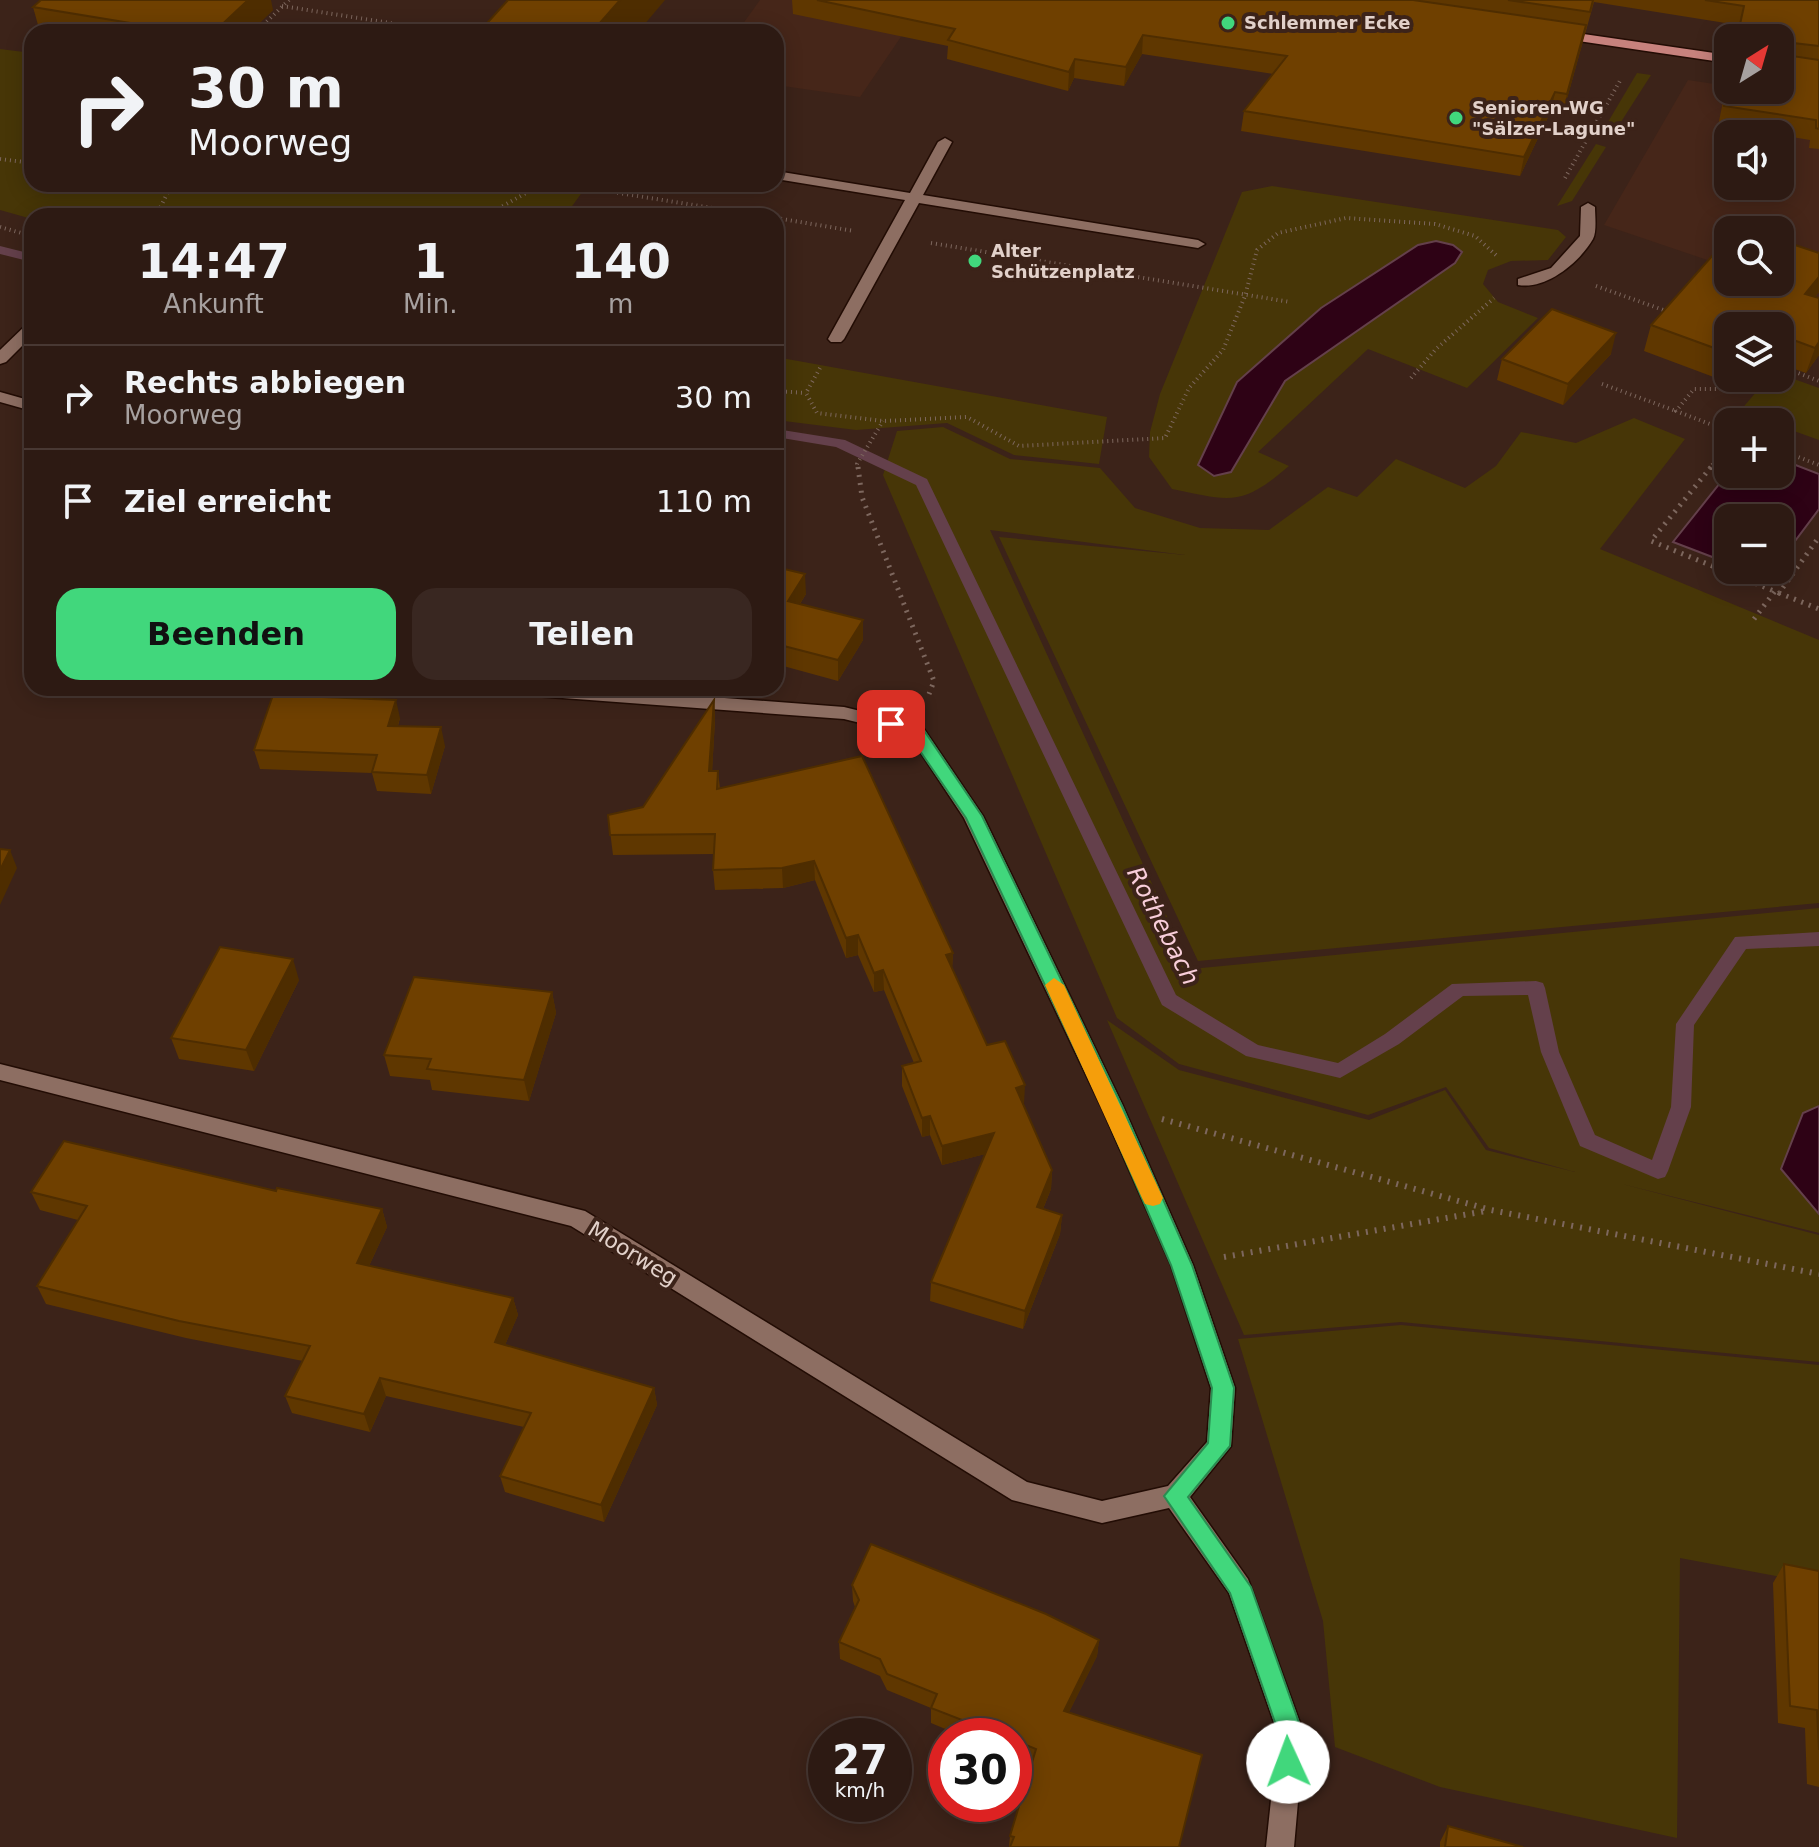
<!DOCTYPE html>
<html lang="de">
<head>
<meta charset="utf-8">
<style>
	:root { --surface:#2d1a13; --page:#392721; --text:#f1f3f6; --muted:#a7a1a0; --line:#483833; --accent:#41d77c }
	body { margin:0; font-family:"DejaVu Sans",sans-serif; background:var(--page); color:var(--text); height:100vh; display:flex; flex-direction:column; font-size:30px; white-space:nowrap }
	* { box-sizing:border-box; margin:0 }
	p { font-size:26px; color:var(--muted) }
	.icon { flex:none; width:44px; height:44px; fill:none; stroke:currentColor; stroke-width:2; stroke-linecap:round; stroke-linejoin:round }
	.map { position:relative; flex:1; overflow:hidden }
	.details { position:absolute; left:24px; top:208px; width:760px; height:488px; display:flex; flex-direction:column; background:var(--surface); border-radius:24px; box-shadow:0 4px 20px #0003,0 0 0 2px var(--line) }
	.details>* { flex:none }
	.hud { position:absolute; left:24px; top:24px; width:760px; height:168px; border-radius:24px; box-shadow:0 4px 20px #0003,0 0 0 2px var(--line); background:#2d1a13; color:var(--text); overflow:hidden }
	.needle { width:52px; rotate:37deg }
	.buttons { position:absolute; left:1714px; top:24px; display:grid; gap:16px }
	.buttons a { display:grid; place-items:center; width:80px; height:80px; border-radius:16px; background:var(--surface); box-shadow:0 4px 20px #0003,0 0 0 2px var(--line); font-size:40px }
	.speed { position:absolute; left:808px; top:1718px; display:flex; gap:16px; font-size:40px; font-weight:700; text-align:center }
	.speed>* { display:grid; place-content:center; width:104px; height:104px; border-radius:50%; background:var(--surface); box-shadow:0 4px 20px #0003,0 0 0 2px var(--line); line-height:1 }
	.speed small { font-size:20px; font-weight:400 }
	.speed .limit { border:12px solid #d22; background:#fff; color:#111 }
	.pin { position:absolute; display:grid; place-items:center; width:68px; height:68px; color:#fff; margin:-34px; border-radius:16px; box-shadow:0 4px 12px #0006 }
	.me { position:absolute; width:88px; margin:-44px; rotate:358deg; stroke-linejoin:round; filter:drop-shadow(0 0 6px #0008) }
	.turn { display:flex; align-items:center; gap:28px; height:168px; padding:0 32px; font-size:36px }
	.turn .icon { width:104px; height:104px; stroke-width:2.5 }
	.turn b { display:block; font-size:56px; line-height:68px }
	.eta { display:flex; justify-content:space-evenly; align-items:center; height:136px; text-align:center }
	.eta b { font-size:48px; font-weight:600; line-height:56px }
	.button { display:flex; gap:16px; margin-top:auto; padding:16px 32px }
	.button a { flex:1; height:92px; border-radius:24px; background:var(--accent); color:#111; font-size:32px; font-weight:600; line-height:92px; text-align:center }
	.button a+a { background:var(--page); color:var(--text) }
	ul { padding:0; list-style:none }
	li { display:flex; align-items:center; gap:24px; height:104px; padding:0 32px; border-top:2px solid var(--line) }
	li div { flex:1 }
	li b { display:block; font-size:30px }
	li em { font-style:normal }
	.map>svg:first-child { display:block }
	.built { fill:#462619; fill-rule:evenodd }
	.green { fill:#473607 }
	.water { fill:#2e0215; stroke:#64404b; stroke-width:2 }
	.lines { fill:none; stroke-linecap:round; stroke-linejoin:round }
	.stream { fill:#64404b; fill-rule:evenodd }
	.lane-casing { stroke:#220c04; stroke-width:3 }
	.street-casing { stroke:#220c04; stroke-width:3 }
	.primary-casing { stroke:#220c04; stroke-width:3 }
	.path-far2 { stroke:#7d675e; stroke-width:4; stroke-dasharray:1 4; stroke-linecap:butt }
	.path-far1 { stroke:#7d675e; stroke-width:5; stroke-dasharray:2 6; stroke-linecap:butt }
	.path { stroke:#7d675e; stroke-width:6; stroke-dasharray:2 7; stroke-linecap:butt }
	.lane { fill:#8d6e62; fill-rule:evenodd }
	.street { fill:#8d6e62; fill-rule:evenodd }
	.primary { fill:#c7827d; fill-rule:evenodd }
	.wall { fill:#5f3700 }
	.shaded-wall { fill:#4e2d00 }
	.building { fill:#6f4000; stroke:#4e2d00; stroke-width:2 }
	.route { fill:#41d77c; stroke:#2a8c51; stroke-width:2 }
	.slow { fill:#f59e0b }
	.poi-dot { fill:#41d77c; stroke:#3c2319; stroke-width:3 }
	.labels { text-anchor:middle; stroke-width:8; stroke-linejoin:round; paint-order:stroke }
	.far-poi-label { font-size:18px; font-weight:bold; fill:#e2d1ca; stroke:#3c2319; text-anchor:start }
	.street-label { font-size:22px; fill:#e2d1ca; stroke:#3c2319 }
	.water-label { font-size:24px; font-style:italic; fill:#f8ceda; stroke:#3c2319 }
</style>
</head>
<body>
<div class="map">
<svg width="1819" height="1847" viewBox="0 0 1819 1847">
	<rect width="100%" height="100%" fill="#3c2319"/>
	<g class="built">
		<path d="M760 0H926L860 97 776 85V32H737Z"/>
		<path d="M1688 80 1728 86V90L1819 100V298L1771 282H1780V230H1728V267L1604 225ZM1728 134H1780V186H1728Z"/>
	</g>
	<g class="green">
		<path d="M0 49 32 53V184H588L565 216H32V219L0 210Z"/>
		<path d="M1637 73 1651 75 1619 125 1608 122Z"/>
		<path d="M1596 144 1606 147 1572 201 1557 206Z"/>
		<path d="M1272 186 1558 230 1566 237 1548 260 1511 261 1488 270 1483 284 1498 302 1538 318 1467 388 1368 349 1258 452 1289 466C1241 507 1231 501 1172 489L1149 457 1150 432 1160 394 1242 192Z"/>
		<path d="M776 357 1107 417 1099 464 1014 455 947 423 856 430 776 420Z"/>
		<path d="M1780 374 1819 388V440L1780 426V422H1770L1740 411 1768 378H1780Z"/>
		<path d="M1634 418 1685 439 1600 549 1819 640V903L1198 961 999 537 1185 555 990 530 1191 969 1819 908V1233L1622 1184 1819 1235V1362L1401 1322 1244 1335 1107 1020 1179 1070 1369 1120 1445 1090 1486 1150 1575 1172 1489 1148 1446 1087 1368 1115 1179 1064 1117 1018 883 475 897 431 943 427 1010 459 1100 468 1135 508 1200 528 1269 530 1328 487 1357 497 1396 459 1465 488 1496 466 1521 432 1576 443Z"/>
		<path d="M1401 1325 1819 1365V1584L1680 1558 1677 1838 1440 1787 1335 1747 1323 1621 1238 1339Z"/>
	</g>
	<g class="water">
		<path d="M1436 241 1453 245 1462 252 1455 263 1285 381 1231 472 1214 476 1198 465 1237 382 1321 308 1418 245Z"/>
		<path d="M1780 459 1819 474V509L1780 561V518H1728V563L1673 542 1728 473 1780 474Z"/>
		<path d="M1819 1106V1214L1781 1169 1803 1113Z"/>
	</g>
	<g class="lines">
		<g class="stream">
			<path d="M0 246 32 254V262L0 254Z"/>
			<path d="M776 429 845 440 927 479 1176 995 1258 1045 1338 1063 1385 1034 1452 984 1536 981 1543 983 1545 988 1559 1052 1595 1135 1652 1160 1671 1107 1676 1024 1735 937 1819 932V946L1746 949 1694 1025 1691 1107 1668 1171 1665 1177 1658 1179 1580 1146 1541 1052 1528 995 1463 996 1399 1044 1340 1078 1246 1056 1162 1005 916 485 836 447 776 437Z"/>
		</g>
		<g class="lane-casing">
			<g id="lane">
				<path d="M945 138 952 142 923 195 1198 240 1205 244 1198 248 919 203 844 339 841 342H831L828 339 905 200 776 179V171L910 193 938 142Z"/>
				<path d="M1588 203 1595 207C1595 216 1597 231 1593 239 1579 263 1546 290 1518 285V279L1551 268 1580 236 1581 207Z"/>
			</g>
		</g>
		<g class="street-casing">
			<g id="street">
				<path d="M32 322V336L6 362 0 364V350L27 324Z"/>
				<path d="M0 392 32 401V411L0 402Z"/>
				<path d="M500 688H592L844 707 922 726 983 816 1123 1106 1193 1265 1235 1388 1231 1446 1190 1497 1248 1579 1304 1734 1294 1847H1266L1278 1734 1229 1593 1169 1508 1102 1523 1012 1500 571 1226 0 1080V1064L585 1211 1027 1482 1102 1501 1168 1486 1207 1442 1211 1388 1171 1265 1101 1106 964 818 909 735 844 719 509 694Z"/>
			</g>
		</g>
		<g class="primary-casing">
			<path id="primary" d="M1556 30 1728 55V63L1551 37V31Z"/>
		</g>
		<g class="path-far2">
			<path d="M282 6 409 26"/>
			<path d="M256 32 289 0"/>
			<path d="M0 159 32 163"/>
			<path d="M1565 178 1621 79"/>
			<path d="M563 184 762 216"/>
			<path d="M156 216 172 184"/>
			<path d="M485 216 542 184"/>
			<path d="M776 218 854 231"/>
			<path d="M0 227 32 236"/>
			<path d="M931 243 1290 302"/>
			<path d="M1596 286 1669 312"/>
			<path d="M1780 366 1819 381"/>
			<path d="M820 368 806 393 817 413 883 421 967 417 1019 446 1165 438 1189 388 1223 350 1245 296 1257 250 1278 233 1346 218 1435 224 1475 236 1497 256"/>
			<path d="M1411 378 1436 349 1494 298"/>
			<path d="M1602 384 1676 411"/>
			<path d="M776 391 806 393"/>
			<path d="M1728 431 1676 411 1694 389H1743L1751 378"/>
			<path d="M1780 450 1819 465"/>
			<path d="M858 469 857 464 883 421"/>
			<path d="M1709 469 1728 446"/>
		</g>
		<g class="path-far1">
			<path d="M858 467 862 497 934 681 929 694"/>
			<path d="M1711 467 1651 541 1779 593 1819 537"/>
			<path d="M1779 593 1819 609"/>
			<path d="M1754 619 1775 591"/>
		</g>
		<g class="path">
			<path d="M1162 1119 1491 1210 1819 1274"/>
			<path d="M1224 1257 1486 1211"/>
		</g>
		<use href="#lane" class="lane"/>
		<use href="#street" class="street"/>
		<use href="#primary" class="primary"/>
	</g>
	<g class="wall">
		<path d="M792 0H1819V149L1809 148 1810 140 1780 135V134H1772L1718 126 1728 77V90L1780 38H1736L1738 25 1594 2 1563 113 1551 111 1520 176 1241 131 1244 111 1273 74 1142 54 1124 86 1074 78 1068 91 947 59 948 46 793 14Z"/>
		<path d="M33 7 273 10 250 32H40Z"/>
		<path d="M1819 253V292L1815 297 1819 355 1806 373 1780 364V326H1728V378H1730L1727 382 1644 351 1651 325Z"/>
		<path d="M1611 354 1563 405 1497 380 1502 359Z"/>
		<path d="M776 567 806 594 800 604 863 640 838 681 776 664Z"/>
		<path d="M714 700 715 720 712 771H718L720 789 953 953 952 969 987 1045 1023 1105 1052 1170 1051 1189 1043 1209 1062 1215 1060 1234 1023 1329 930 1301 931 1282 985 1154 942 1165 930 1135 922 1137 902 1086V1066L914 1063 884 990 874 992 858 955 846 958 815 880 783 888 715 890 713 870 714 854 613 855 608 815 643 807Z"/>
		<path d="M400 718 398 726 445 746 431 794 377 791 372 773 260 769 254 750Z"/>
		<path d="M299 980 254 1071 179 1059 171 1038Z"/>
		<path d="M552 992 556 1013 529 1101 432 1090 430 1080 390 1076 384 1055Z"/>
		<path d="M276 1191 382 1209 387 1227 369 1266 513 1298 518 1315 505 1345 654 1388 657 1405 604 1522 505 1492 500 1476 524 1427 386 1396 370 1432 292 1413 285 1396 303 1361 186 1338 46 1304 37 1286 78 1220 40 1210 31 1192Z"/>
		<path d="M1784 1564 1819 1571V1787L1807 1784 1805 1728 1778 1723 1773 1583Z"/>
		<path d="M852 1585 1099 1640 1097 1656 1069 1712 1179 1847H1009L1010 1836 1031 1763 1014 1756V1736H962L931 1723V1708L887 1690 880 1676 840 1659 839 1642 855 1607 853 1601Z"/>
		<path d="M1448 1826 1523 1847H1440V1842Z"/>
	</g>
	<g class="shaded-wall">
		<path d="M248 0H271L273 10 250 32H214Z"/>
		<path d="M620 0H665L638 32H592Z"/>
		<path d="M1586 25 1582 44 1563 113 1567 94Z"/>
		<path d="M1143 35 1142 54 1124 86 1126 67Z"/>
		<path d="M1075 59 1074 78 1068 91 1069 72Z"/>
		<path d="M1555 92 1551 111 1520 176 1524 157Z"/>
		<path d="M1819 277V292L1797 319 1805 294Z"/>
		<path d="M1616 333 1611 354 1563 405 1568 384Z"/>
		<path d="M1819 342V355L1806 373 1815 348Z"/>
		<path d="M805 574 806 594 789 621 788 601Z"/>
		<path d="M863 620V640L838 681V660Z"/>
		<path d="M396 700 400 718 392 744 388 726Z"/>
		<path d="M714 700 715 720 711 791 709 771Z"/>
		<path d="M441 727 445 746 431 794 427 775Z"/>
		<path d="M10 850 17 868 0 905V870Z"/>
		<path d="M814 861 815 880 783 888 782 868Z"/>
		<path d="M858 935V955L846 958V938Z"/>
		<path d="M953 953 952 972 946 955Z"/>
		<path d="M293 959 299 980 254 1071 246 1050Z"/>
		<path d="M883 970 884 990 874 992V973Z"/>
		<path d="M552 992 556 1013 529 1101 524 1080Z"/>
		<path d="M1025 1085 1024 1105 1016 1088Z"/>
		<path d="M930 1116V1135L922 1137V1118Z"/>
		<path d="M994 1133 993 1152 942 1165V1146Z"/>
		<path d="M1052 1170 1051 1189 1036 1226 1037 1207Z"/>
		<path d="M382 1209 387 1227 362 1281 357 1263Z"/>
		<path d="M1062 1215 1060 1234 1023 1329 1025 1311Z"/>
		<path d="M513 1298 518 1315 499 1359 495 1342Z"/>
		<path d="M380 1378 386 1396 370 1432 364 1414Z"/>
		<path d="M654 1388 657 1405 604 1522 601 1505Z"/>
		<path d="M1099 1640 1097 1656 1062 1726 1064 1711Z"/>
	</g>
	<g class="building">
		<path d="M41 0H248L214 32H185L33 7Z"/>
		<path d="M508 0H620L592 32H479Z"/>
		<path d="M817 0H1413L1586 25 1567 94 1555 92 1524 157 1244 111 1287 56 1143 35 1126 67 1075 59 1069 72 948 40 955 29Z"/>
		<path d="M1508 0H1593L1590 12Z"/>
		<path d="M1705 0H1819V46L1784 42 1785 55 1819 60V129L1816 128V120L1724 106 1728 85V90H1780V38H1737L1744 6Z"/>
		<path d="M1738 226 1750 230H1735Z"/>
		<path d="M1728 238V282H1780V240L1819 253V277L1805 294 1819 298V342L1815 348 1780 335V326H1728V353L1651 325Z"/>
		<path d="M1552 309 1616 333 1568 384 1502 359Z"/>
		<path d="M776 567 805 574 788 601 863 620 838 660 776 644Z"/>
		<path d="M273 695 396 700 388 726 441 727 427 775 372 772 377 755 254 750Z"/>
		<path d="M714 700 709 771H718L717 789 862 756 953 953 946 955 987 1045 1005 1041 1025 1085 1016 1088 1052 1170 1037 1207 1062 1215 1025 1311 931 1282 994 1133 942 1146 930 1116 922 1118 902 1066 921 1061 883 970 874 973 858 935 846 938 814 861 782 868 713 870 715 834 610 835 608 815 643 807Z"/>
		<path d="M0 849 10 850 0 870Z"/>
		<path d="M220 947 293 959 246 1050 171 1038Z"/>
		<path d="M414 977 552 992 524 1080 427 1069 431 1059 384 1055Z"/>
		<path d="M64 1141 276 1191 277 1188 382 1209 357 1263 513 1298 495 1342 654 1388 601 1505 500 1476 531 1413 380 1378 364 1414 285 1396 310 1346 179 1321 37 1286 87 1206 31 1192Z"/>
		<path d="M871 1544 1046 1614 1099 1640 1064 1711 1202 1755 1179 1847H1010L1014 1837 1010 1836 1036 1749 1014 1740V1736H1003L931 1708 937 1694 887 1674 880 1659 839 1642 859 1600 852 1585Z"/>
		<path d="M1784 1564 1819 1571V1750L1817 1710 1790 1706Z"/>
		<path d="M1448 1826 1523 1847H1445Z"/>
	</g>
	<path class="route" d="M891 719 921 726 982 816 1122 1106 1192 1265 1234 1388 1230 1446 1188 1497 1251 1587 1303 1734 1297 1771 1288 1774 1280 1771 1276 1762 1279 1734 1230 1593 1164 1496 1208 1443 1212 1388 1171 1265 1102 1106 966 818 909 735 885 728 883 724Z"/>
	<path class="slow" d="M1054 978 1064 985 1163 1198 1160 1204 1153 1206 1145 1204 1142 1198 1045 985Z"/>
	<g class="poi-dot">
		<circle cx="1228" cy="23" r="8"/>
		<circle cx="1456" cy="118" r="8"/>
		<circle cx="975" cy="261" r="8"/>
	</g>
	<g class="labels">
		<g class="far-poi-label">
			<text x="1244" y="29">Schlemmer Ecke</text>
			<text x="1472" y="114">Senioren-WG<tspan x="1472" dy="21">"Sälzer-Lagune"</tspan></text>
			<text x="991" y="257">Alter<tspan x="991" dy="21">Schützenplatz</tspan></text>
		</g>
		<g class="street-label">
			<text transform="translate(633 1253) rotate(32)" y="8">Moorweg</text>
		</g>
		<g class="water-label">
			<text transform="translate(1163 926) rotate(63)" y="8">Rothebach</text>
		</g>
	</g>
</svg>
<div class="buttons">
<a><svg class="needle" viewBox="-14 -14 28 28"><path d="M0-13l5 13h-10z" fill="#e53935"/><path d="M0 13l5-13h-10z" fill="#a7a1a0"/></svg></a>
<a><svg class="icon" aria-label="sound" viewBox="0 0 24 24"><path d="M4 9h4l5-4v14l-5-4H4zM17 9q2 3 0 6"/></svg></a>
<a><svg class="icon" aria-label="search" viewBox="0 0 24 24"><circle cx="10" cy="10" r="6"/><path d="M15 15l6 6"/></svg></a>
<a><svg class="icon" aria-label="layers" viewBox="0 0 24 24"><path d="M12 4l9 5-9 5-9-5zM3 14l9 5 9-5"/></svg></a>
<a>+</a>
<a>−</a>
</div>
<div class="speed"><div>27<small>km/h</small></div><div class="limit">30</div></div>
<div class="pin" style="left:891px;top:724px;background:#d93025"><svg class="icon" aria-label="arrive" viewBox="0 0 24 24"><path d="M6 21V4h12l-3 4 3 4H6"/></svg></div>
<svg class="me" style="left:1288px;top:1762px" viewBox="-20 -20 40 40"><circle r="19" fill="#fff"/><path d="M0-13L10 11 0 6-10 11z" fill="#41d77c"/></svg>
<div class="hud">
<div class="turn"><svg class="icon" aria-label="right" viewBox="0 0 24 24"><path d="M7 20v-9h11M14 6l5 5-5 5"/></svg><div><b>30 m</b>Moorweg</div></div>
</div>
<section class="details">
<div class="eta">
<div><b>14:47</b><p>Ankunft</p></div>
<div><b>1</b><p>Min.</p></div>
<div><b>140</b><p>m</p></div>
</div>
<ul>
<li><svg class="icon" aria-label="right" viewBox="0 0 24 24"><path d="M7 20v-9h11M14 6l5 5-5 5"/></svg><div><b>Rechts abbiegen</b><p>Moorweg</p></div><em>30 m</em></li>
<li><svg class="icon" aria-label="arrive" viewBox="0 0 24 24"><path d="M6 21V4h12l-3 4 3 4H6"/></svg><div><b>Ziel erreicht</b></div><em>110 m</em></li>
</ul>
<div class="button"><a>Beenden</a><a>Teilen</a></div>
</section>
</div>
</body>
</html>
